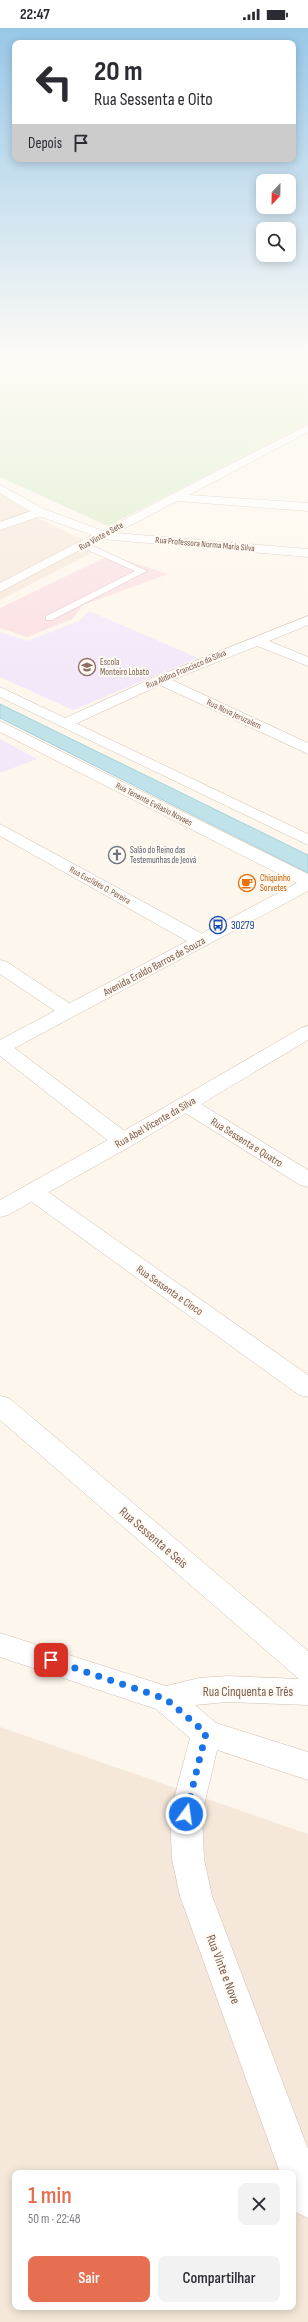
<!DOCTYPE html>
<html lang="pt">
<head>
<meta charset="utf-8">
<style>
	:root { --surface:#fff; --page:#f2f2f3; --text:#2b2b33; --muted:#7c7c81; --accent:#e76f51 }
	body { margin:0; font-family:"Sofia Sans Condensed",sans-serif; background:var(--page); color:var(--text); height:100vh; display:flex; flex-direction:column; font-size:15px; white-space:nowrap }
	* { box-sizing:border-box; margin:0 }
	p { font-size:13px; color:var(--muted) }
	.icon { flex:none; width:22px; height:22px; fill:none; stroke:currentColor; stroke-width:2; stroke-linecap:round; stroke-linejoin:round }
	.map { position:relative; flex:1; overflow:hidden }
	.drawer { position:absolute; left:12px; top:2142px; width:284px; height:140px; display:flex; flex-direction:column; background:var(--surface); border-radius:8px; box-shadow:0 2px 10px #0003 }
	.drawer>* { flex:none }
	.hud { position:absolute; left:12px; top:12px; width:284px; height:122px; border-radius:8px; box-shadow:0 2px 10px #0003; background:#fff; color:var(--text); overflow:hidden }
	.needle { width:26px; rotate:202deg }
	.fabs { position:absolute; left:256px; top:146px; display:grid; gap:8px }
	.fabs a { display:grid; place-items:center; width:40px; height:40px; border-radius:8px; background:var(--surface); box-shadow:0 2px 10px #0003; font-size:20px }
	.pin { position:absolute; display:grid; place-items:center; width:34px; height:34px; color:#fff; margin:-17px; border-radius:8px; box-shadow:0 2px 6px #0006 }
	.me { position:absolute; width:44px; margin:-22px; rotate:14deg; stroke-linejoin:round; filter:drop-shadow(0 0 3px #0008) }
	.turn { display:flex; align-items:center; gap:14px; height:84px; padding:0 16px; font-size:18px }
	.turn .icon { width:52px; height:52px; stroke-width:2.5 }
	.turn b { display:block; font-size:28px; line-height:34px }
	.then { display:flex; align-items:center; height:38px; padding:0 16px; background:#0003; gap:8px; font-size:15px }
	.round { display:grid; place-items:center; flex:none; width:42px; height:42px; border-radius:8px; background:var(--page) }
	.head { display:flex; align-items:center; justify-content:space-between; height:68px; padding:0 16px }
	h1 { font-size:24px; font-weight:600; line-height:30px; color:var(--accent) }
	.action { display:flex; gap:8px; margin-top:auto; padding:8px 16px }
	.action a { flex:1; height:46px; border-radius:8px; background:var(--accent); color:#fff; font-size:16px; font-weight:600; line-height:46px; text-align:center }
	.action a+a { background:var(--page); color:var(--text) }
	.status { display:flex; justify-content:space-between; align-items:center; height:28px; padding:0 20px; background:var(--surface); direction:ltr }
	.status svg { height:11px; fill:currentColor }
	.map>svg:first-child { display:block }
	.residential { fill:#f5e8da; fill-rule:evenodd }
	.education { fill:#f3e8fa }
	.medical { fill:#fbdfe3 }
	.green { fill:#d8ecc9 }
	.water { fill:#bfe3e8; stroke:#a5d3da }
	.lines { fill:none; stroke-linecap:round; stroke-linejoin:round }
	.lane-casing { stroke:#d1beb0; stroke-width:1 }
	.street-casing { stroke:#d1beb0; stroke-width:1 }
	.secondary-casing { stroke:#d6c0b0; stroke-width:1 }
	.lane { fill:#fff; fill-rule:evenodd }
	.street { fill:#fff; fill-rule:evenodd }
	.secondary { fill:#fff; fill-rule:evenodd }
	.route { stroke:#1a73e8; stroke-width:7; stroke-dasharray:0 12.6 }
	.labels { text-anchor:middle; stroke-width:4; stroke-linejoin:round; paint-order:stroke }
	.far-street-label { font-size:9px; fill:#7a5c4d; stroke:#fffaf3 }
	.far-education-label { font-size:9px; fill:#785e54; stroke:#fffaf3; text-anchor:start }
	.far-worship-label { font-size:9px; fill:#5b616d; stroke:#fffaf3; text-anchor:start }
	.far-food-label { font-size:9px; fill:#c56008; stroke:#fffaf3; text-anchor:start }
	.transit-label { font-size:11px; fill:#164399; stroke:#fffaf3; text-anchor:start }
	.street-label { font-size:11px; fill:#7a5c4d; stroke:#fffaf3 }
	.near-street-label { font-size:13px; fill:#7a5c4d; stroke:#fffaf3 }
</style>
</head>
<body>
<div class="status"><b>22:47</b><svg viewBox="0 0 49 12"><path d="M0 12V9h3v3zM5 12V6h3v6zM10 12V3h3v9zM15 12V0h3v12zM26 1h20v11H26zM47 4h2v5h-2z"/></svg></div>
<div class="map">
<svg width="308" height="2294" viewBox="0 0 308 2294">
	<rect width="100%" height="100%" fill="#fdf6ec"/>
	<g class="residential">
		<path d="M0 465 43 493 101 520 0 572Z"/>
		<path d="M0 1699 308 1806V2294H0ZM15 2145H293V2279H15Z"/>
	</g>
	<g class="education">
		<path d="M89 583 182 623 197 630 73 682 0 649V604L27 613 79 593Z"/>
		<path d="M0 711 37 731 0 745Z"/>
	</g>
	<path class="medical" d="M110 527 168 546 83 577 72 591 27 609 0 600V580Z"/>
	<path class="green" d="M0 328H308V395L108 498 0 449Z"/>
	<path class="water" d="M0 676 308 827V845L0 690Z"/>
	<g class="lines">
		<g class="lane-casing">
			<path id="lane" d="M81 515H87L147 543 52 592H46V588L135 543 81 519Z"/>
		</g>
		<g class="street-casing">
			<g id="street">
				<path d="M308 397V404L189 467 308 475V483L177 473 116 505 308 521V529L102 511 96 507 170 467Z"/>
				<path d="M40 480 46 484 44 487 0 502V494Z"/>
				<path d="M308 588V597L269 613 308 629V638L257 618 172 652 308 715V726L160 657 71 698H61L58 695 61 692 155 649Z"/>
				<path d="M0 796 208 909 210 913 208 917H194L0 808Z"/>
				<path d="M0 932 7 934 75 979 78 983 75 987 68 989 61 987 0 946Z"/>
				<path d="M0 1013 8 1015 131 1108 134 1113 131 1118 123 1120 115 1118 0 1028Z"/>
				<path d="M186 1070 193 1071 308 1142V1159L300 1157 179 1081 176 1076 179 1071Z"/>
				<path d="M33 1157 41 1159 308 1347V1369L299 1367 25 1169 22 1164 25 1159Z"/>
				<path d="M0 1368 9 1370 308 1623V1677L227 1674 195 1677 216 1695 308 1724V1752L217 1722 202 1786 204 1831 212 1868 308 2121V2190L295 2184 293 2180V2145H280L180 1868 172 1831 170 1786 190 1710 156 1681 0 1629V1605L166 1658 199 1650 227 1648 299 1651 0 1392Z"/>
			</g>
		</g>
		<g class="secondary-casing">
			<g id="secondary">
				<path d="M0 457 44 481 106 504 108 507 0 564V555L92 507 36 487 0 465Z"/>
				<path d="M0 659 308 806V817L0 669Z"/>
				<path d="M0 693 308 846V863L7 1024 0 1026V1012L297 855 0 704Z"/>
				<path d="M308 998V1012L131 1118 8 1187 0 1189V1172L115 1108 301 1000Z"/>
			</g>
		</g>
		<use href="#lane" class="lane"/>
		<use href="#street" class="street"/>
		<use href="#secondary" class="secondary"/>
	</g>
	<linearGradient id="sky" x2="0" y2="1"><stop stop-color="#97c7e8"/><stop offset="0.51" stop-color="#fefbf6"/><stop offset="1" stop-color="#fefbf6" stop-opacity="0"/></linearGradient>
	<rect width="308" height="649" fill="url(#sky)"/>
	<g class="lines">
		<path class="route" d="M51 1632 166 1671 206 1705 186 1786"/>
	</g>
	<defs>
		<g id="school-ring" transform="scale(0.9)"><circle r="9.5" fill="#fffaf3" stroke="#8d6e63" stroke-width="1.5"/><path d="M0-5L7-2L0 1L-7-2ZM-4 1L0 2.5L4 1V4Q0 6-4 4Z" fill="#8d6e63"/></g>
		<g id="church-ring" transform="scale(0.9)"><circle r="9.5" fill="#fffaf3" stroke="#6b7280" stroke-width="1.5"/><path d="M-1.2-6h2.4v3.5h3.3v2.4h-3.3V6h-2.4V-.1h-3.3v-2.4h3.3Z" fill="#6b7280"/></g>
		<g id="cafe-ring" transform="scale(0.9)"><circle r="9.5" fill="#fffaf3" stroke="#e8710a" stroke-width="1.5"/><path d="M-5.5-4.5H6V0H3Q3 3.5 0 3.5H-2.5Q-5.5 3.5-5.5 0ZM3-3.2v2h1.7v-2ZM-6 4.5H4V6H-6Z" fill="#e8710a"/></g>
		<g id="bus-ring" transform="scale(0.9)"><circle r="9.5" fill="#fffaf3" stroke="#1a4fb4" stroke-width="1.5"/><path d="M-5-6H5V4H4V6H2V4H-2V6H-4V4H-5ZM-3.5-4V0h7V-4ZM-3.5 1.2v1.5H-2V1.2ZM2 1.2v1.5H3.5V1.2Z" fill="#1a4fb4"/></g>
	</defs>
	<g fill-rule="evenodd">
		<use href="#school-ring" x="87" y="639"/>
		<use href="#church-ring" x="117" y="827"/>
		<use href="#cafe-ring" x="247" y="855"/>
		<use href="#bus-ring" x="218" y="897"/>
	</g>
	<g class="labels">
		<g class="far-street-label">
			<text transform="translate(101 508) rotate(-29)" y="3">Rua Vinte e Sete</text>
			<text transform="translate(205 516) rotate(5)" y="3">Rua Professora Norma Maria Silva</text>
			<text transform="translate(186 641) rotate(-23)" y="3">Rua Aldino Francisco da Silva</text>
			<text transform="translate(234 686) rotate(25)" y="3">Rua Nova Jeruzalem</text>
			<text transform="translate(154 776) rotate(27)" y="3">Rua Tenente Evilasio Novaes</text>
			<text transform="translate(100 857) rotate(29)" y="3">Rua Euclides O. Pereira</text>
		</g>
		<g class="far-education-label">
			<text x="100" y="637">Escola<tspan x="100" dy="10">Monteiro Lobato</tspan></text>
		</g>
		<g class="far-worship-label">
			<text x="130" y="825">Salão do Reino das<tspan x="130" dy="10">Testemunhas de Jeová</tspan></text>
		</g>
		<g class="far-food-label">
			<text x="260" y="853">Chiquinho<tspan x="260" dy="10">Sorvetes</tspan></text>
		</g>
		<g class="transit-label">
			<text x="231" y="901">30279</text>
		</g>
		<g class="street-label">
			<text transform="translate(154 938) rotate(-28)" y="4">Avenida Eraldo Barros de Souza</text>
			<text transform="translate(155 1094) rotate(-30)" y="4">Rua Abel Vicente da Silva</text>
			<text transform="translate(247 1114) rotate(32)" y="4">Rua Sessenta e Quatro</text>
			<text transform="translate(170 1262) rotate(35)" y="4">Rua Sessenta e Cinco</text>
		</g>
		<g class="near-street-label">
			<text transform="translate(154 1509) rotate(41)" y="5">Rua Sessenta e Seis</text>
			<text x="248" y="1668">Rua Cinquenta e Três</text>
			<text transform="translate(224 1941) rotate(69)" y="5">Rua Vinte e Nove</text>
		</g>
	</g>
</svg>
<div class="fabs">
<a><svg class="needle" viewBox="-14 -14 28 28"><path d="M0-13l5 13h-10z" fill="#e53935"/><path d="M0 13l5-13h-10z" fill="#7c7c81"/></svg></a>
<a><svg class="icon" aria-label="search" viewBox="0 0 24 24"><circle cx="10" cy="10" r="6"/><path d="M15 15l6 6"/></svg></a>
</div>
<div class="pin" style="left:51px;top:1632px;background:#d93025"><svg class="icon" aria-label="arrive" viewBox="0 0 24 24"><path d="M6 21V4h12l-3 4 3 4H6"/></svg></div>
<svg class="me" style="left:186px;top:1786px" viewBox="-20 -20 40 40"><circle r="17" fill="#1a73e8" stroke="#fff" stroke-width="3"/><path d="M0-11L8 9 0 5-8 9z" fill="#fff"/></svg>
<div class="hud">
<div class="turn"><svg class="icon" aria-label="left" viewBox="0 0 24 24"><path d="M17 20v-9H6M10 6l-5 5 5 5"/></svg><div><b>20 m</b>Rua Sessenta e Oito</div></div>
<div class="then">Depois<svg class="icon" aria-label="arrive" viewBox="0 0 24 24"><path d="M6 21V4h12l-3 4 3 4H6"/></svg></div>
</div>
<section class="drawer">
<div class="head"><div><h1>1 min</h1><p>50 m · 22:48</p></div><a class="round"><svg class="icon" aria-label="close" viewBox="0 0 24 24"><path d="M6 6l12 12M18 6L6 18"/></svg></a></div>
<div class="action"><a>Sair</a><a>Compartilhar</a></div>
</section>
</div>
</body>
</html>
